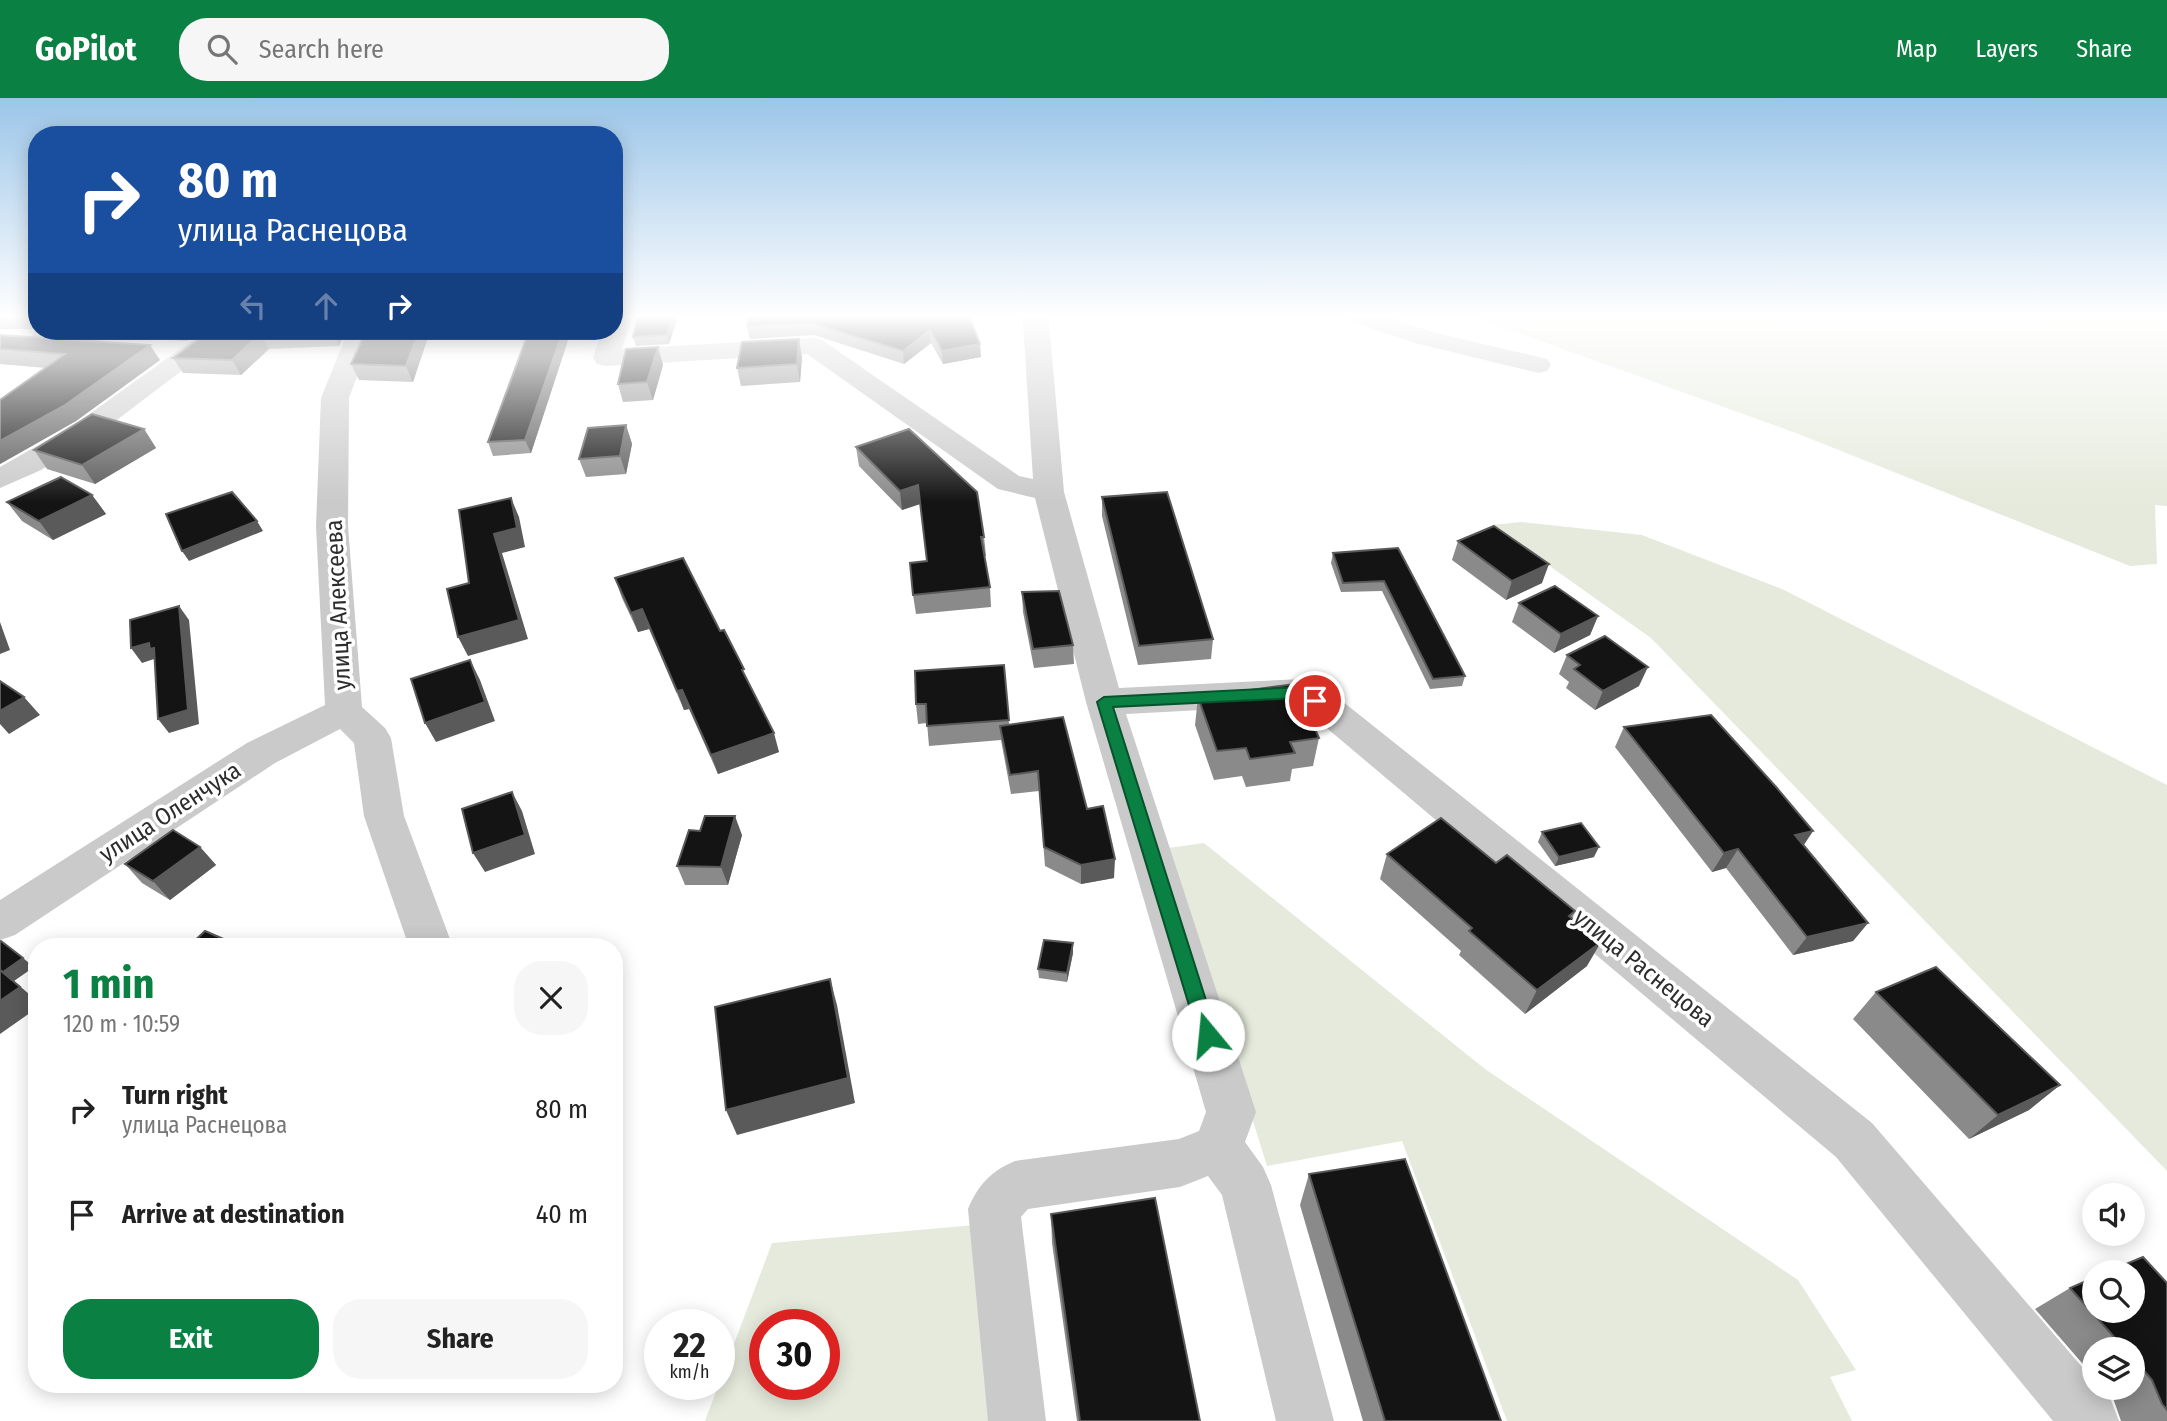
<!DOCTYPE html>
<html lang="en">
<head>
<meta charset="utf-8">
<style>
	:root { --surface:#fff; --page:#f6f6f6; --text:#222; --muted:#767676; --accent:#0b8043 }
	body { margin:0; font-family:"Fira Sans Condensed",sans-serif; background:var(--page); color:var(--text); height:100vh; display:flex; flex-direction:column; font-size:26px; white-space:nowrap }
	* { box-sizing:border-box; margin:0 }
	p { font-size:23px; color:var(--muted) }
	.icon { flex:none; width:38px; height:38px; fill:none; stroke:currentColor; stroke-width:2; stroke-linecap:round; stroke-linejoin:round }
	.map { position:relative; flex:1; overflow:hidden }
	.sheet { position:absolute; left:28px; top:840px; width:595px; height:455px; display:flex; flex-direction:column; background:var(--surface); border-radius:28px; box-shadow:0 4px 18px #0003 }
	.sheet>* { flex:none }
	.hud { position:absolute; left:28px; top:28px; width:595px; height:214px; border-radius:28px; box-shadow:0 4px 18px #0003; background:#1a4fa0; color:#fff; overflow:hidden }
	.buttons { position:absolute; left:2082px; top:1085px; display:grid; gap:14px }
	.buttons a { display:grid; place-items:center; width:63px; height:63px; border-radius:50%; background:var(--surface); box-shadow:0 4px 18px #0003; font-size:35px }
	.speed { position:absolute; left:644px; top:1211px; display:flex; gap:14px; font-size:35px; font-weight:700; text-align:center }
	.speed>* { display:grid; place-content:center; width:91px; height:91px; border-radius:50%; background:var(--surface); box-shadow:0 4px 18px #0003; line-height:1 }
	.speed small { font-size:18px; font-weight:400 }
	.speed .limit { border:10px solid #d22; background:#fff; color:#111 }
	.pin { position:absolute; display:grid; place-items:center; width:60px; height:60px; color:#fff; margin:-30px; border:4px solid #fff; border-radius:50%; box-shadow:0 2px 7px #0007 }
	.me { position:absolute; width:77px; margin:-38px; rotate:343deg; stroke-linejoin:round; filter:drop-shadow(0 0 5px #0008) }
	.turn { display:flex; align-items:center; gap:24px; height:147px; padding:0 35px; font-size:32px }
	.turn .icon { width:91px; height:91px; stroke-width:2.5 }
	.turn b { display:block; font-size:49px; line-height:60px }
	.lanes { display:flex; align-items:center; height:66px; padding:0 35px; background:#0003; justify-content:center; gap:35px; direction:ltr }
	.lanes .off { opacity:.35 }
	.round { display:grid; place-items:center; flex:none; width:74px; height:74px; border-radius:28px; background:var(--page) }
	.overview { display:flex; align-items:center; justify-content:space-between; height:119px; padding:0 35px }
	h1 { font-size:42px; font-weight:700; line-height:52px; color:var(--accent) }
	.action { display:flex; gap:14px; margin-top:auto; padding:14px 35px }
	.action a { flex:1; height:80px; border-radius:28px; background:var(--accent); color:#fff; font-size:28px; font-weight:700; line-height:80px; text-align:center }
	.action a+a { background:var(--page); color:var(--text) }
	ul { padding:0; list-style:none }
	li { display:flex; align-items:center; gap:21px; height:105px; padding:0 35px }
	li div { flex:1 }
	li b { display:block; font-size:26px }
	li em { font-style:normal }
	header { display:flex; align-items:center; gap:42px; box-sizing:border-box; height:98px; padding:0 35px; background:var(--accent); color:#fff }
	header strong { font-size:33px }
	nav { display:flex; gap:38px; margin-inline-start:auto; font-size:24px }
	.search { width:490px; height:63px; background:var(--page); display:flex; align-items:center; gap:18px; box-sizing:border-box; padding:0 24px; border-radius:28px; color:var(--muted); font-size:26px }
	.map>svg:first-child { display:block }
	.green { fill:#e5eadc; fill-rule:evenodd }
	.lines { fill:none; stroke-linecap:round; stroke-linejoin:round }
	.minor { fill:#cacaca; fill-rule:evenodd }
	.wall { fill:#8a8a8a }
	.shaded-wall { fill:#5a5a5a }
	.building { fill:#141414; stroke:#5a5a5a; stroke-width:2 }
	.route { fill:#0b8043; stroke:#07532c; stroke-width:2 }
	.labels { text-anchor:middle; stroke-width:7; stroke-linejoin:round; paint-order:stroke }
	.street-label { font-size:24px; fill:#2d2d2d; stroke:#fff }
</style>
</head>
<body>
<header>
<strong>GoPilot</strong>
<div class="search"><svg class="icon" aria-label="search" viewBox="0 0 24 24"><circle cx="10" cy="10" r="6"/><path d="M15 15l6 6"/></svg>Search here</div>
<nav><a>Map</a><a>Layers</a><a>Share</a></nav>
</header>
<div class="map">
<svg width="2167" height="1323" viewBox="0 0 2167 1323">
	<rect width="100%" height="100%" fill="#fff"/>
	<g class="green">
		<path d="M1471 218H2167V408L2155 407 2157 466 2130 468 1796 335Z"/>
		<path d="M1521 424 1642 437 1782 491 2167 687V1073L1651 540 1492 427Z"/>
		<path d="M1204 745 1485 971 1798 1182 1856 1272 1830 1279 1852 1323H1507L1402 1043 1267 1068 1168 750Z"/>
		<path d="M986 1126 1002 1323H705L772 1145ZM765 1227H824V1286H765Z"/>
	</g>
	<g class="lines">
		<g class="minor">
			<path d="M614 218H632L622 251 813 240 822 242 1019 378 1033 381 1023 224 1021 218H1046L1049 224 1064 394 1119 590 1302 581 1315 585 1342 603 1872 1025 2095 1284V1290H2100L2111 1302 2119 1323H2053L1836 1059 1316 621 1295 607 1126 616 1256 1014 1245 1044 1263 1069 1271 1087 1334 1323H1276L1222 1097 1208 1078 1180 1089 1028 1111 1021 1119 1046 1323H988L968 1111C978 1087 991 1073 1015 1063L1179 1041 1199 1033 1206 1014 1086 604 1035 400 998 391 807 256 606 268 597 266 593 260 602 233H614Z"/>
			<path d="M1347 218H1385L1432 234 1547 261 1551 267 1547 273 1538 275 1415 245 1350 223Z"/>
			<path d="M37 232 63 233 60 236 97 240 101 246 97 252C78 256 50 253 31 249L27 243Z"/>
			<path d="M205 233H234L97 337 41 372 0 390V369L77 325Z"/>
			<path d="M348 233H374L349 300 348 428 362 609 385 630 391 640 404 718 453 849H409L364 718 354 645 340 631 275 665 15 837 0 842V802L247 645 325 607 316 428 321 300Z"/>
		</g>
	</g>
	<g class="wall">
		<rect x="0" y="218" width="37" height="13"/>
		<path d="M638 218H678L669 246 636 248 633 239Z"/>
		<path d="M749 218H969L981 259 943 266 931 245 904 266 814 237 750 241 747 228Z"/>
		<path d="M64 233H202L186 243 65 235Z"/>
		<path d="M210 233H346L339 248 269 251 241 277 183 275 173 260Z"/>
		<path d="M365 233H430L413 284 359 282 351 266 366 234Z"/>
		<path d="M529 233H571L531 355 493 358 488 344Z"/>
		<path d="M0 237 160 262 76 323 0 366V302L46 270 0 266Z"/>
		<path d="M658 249 663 267 653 302 623 304 618 286Z"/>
		<path d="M802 259 800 284 741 288 737 270Z"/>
		<path d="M626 327 632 346 626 376 586 379 579 361Z"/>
		<path d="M144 331 156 350 95 386 47 371 34 352Z"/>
		<path d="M856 349 984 439 986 458H984L990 489 991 509 916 516 913 497 927 463 920 406 902 412 859 368Z"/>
		<path d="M92 397 106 416 53 442 22 423 7 404Z"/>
		<path d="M1102 399 1213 541 1211 561 1138 567 1102 418Z"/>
		<path d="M1458 443 1542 485 1506 502 1452 462Z"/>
		<path d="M1398 450 1465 578 1462 588 1430 591 1382 493 1341 494 1331 465 1333 455Z"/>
		<path d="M615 480 720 533 747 583 779 654 718 676 689 611 684 612 649 531 638 534 622 500Z"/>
		<path d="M1022 494 1073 547 1074 566 1034 570 1023 514Z"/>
		<path d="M1519 505 1598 518 1590 537 1554 555 1512 524Z"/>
		<path d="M1567 557 1639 588 1595 612 1566 590 1569 584 1559 576Z"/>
		<path d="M1004 567 1009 626 1087 711 1114 780 1081 786 1045 768 1039 693 1011 696 1001 642 929 648 927 625 918 626 916 606Z"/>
		<path d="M1198 599 1319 640 1313 668 1292 671 1290 683 1246 689 1242 678 1214 682 1195 627Z"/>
		<path d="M1624 629 1813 733 1804 747 1868 825 1853 843 1793 857 1726 770 1712 774 1615 649Z"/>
		<path d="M1542 734 1594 759 1555 768 1538 744Z"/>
		<path d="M742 737 728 787H685L677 768Z"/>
		<path d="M200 749 216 767 170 802 142 785 125 766Z"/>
		<path d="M1387 756 1496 765 1575 813 1572 820 1587 868 1525 916 1459 857 1461 853 1380 781Z"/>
		<path d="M1073 845V855L1067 884 1039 880 1038 871Z"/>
		<path d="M1876 894 2060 987 2029 1012 1969 1041 1853 921Z"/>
		<path d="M1309 1076 1501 1323H1363L1300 1107Z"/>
		<path d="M1051 1116 1200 1323H1077L1052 1145Z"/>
		<path d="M2167 1185V1323H2121L2113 1300 2103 1290H2133V1251H2095V1280L2035 1211 2070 1190Z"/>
	</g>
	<g class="shaded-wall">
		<path d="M673 218H678L669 246 667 237Z"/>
		<path d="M930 232 931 245 904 266 903 253Z"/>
		<path d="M180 233H202L186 243Z"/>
		<path d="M332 233H346L339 248Z"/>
		<path d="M419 233H430L413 284 406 268Z"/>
		<path d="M563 233H571L531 355 525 342Z"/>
		<path d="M260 236 269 251 241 277 232 262Z"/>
		<path d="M799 241 802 259 800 284 797 266Z"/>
		<path d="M980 246 981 259 943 266 942 253Z"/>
		<path d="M150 247 160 262 76 323 0 366V343Z"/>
		<path d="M658 249 663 267 653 302 647 284Z"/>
		<path d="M626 327 632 346 626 376 620 358Z"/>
		<path d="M144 331 156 350 95 386 82 367Z"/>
		<path d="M918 387 920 406 902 412 900 393Z"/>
		<path d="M92 397 106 416 53 442 39 423Z"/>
		<path d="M511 400 519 419 525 449 502 455 528 541 468 558 458 539 494 436Z"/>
		<path d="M257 423 263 433 189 463 182 453Z"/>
		<path d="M1549 466 1542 485 1506 502 1512 483Z"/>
		<path d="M179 508 189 522 199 626 169 635 158 621Z"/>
		<path d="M642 511 649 531 638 534 631 515Z"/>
		<path d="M1598 518 1590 537 1554 555 1561 536Z"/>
		<path d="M0 524 10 552 0 556Z"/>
		<path d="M149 545 154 550 157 560 142 565 131 550Z"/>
		<path d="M470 562 480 582 495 623 436 644 425 625Z"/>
		<path d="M1648 569 1639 588 1595 612 1603 593Z"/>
		<path d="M682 592 689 611 684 612 677 593Z"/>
		<path d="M24 599 40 617 9 636 0 626V613Z"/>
		<path d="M774 635 779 654 718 676 711 657Z"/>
		<path d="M512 694 522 713 535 756 485 774 473 755Z"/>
		<path d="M735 718 742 737 728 787 721 769Z"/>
		<path d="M1813 733 1800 752 1795 737Z"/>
		<path d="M200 749 216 767 170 802 153 783Z"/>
		<path d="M1599 749 1594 759 1555 768 1559 759Z"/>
		<path d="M1738 751 1726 770 1712 774 1724 755Z"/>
		<path d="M1115 761 1114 780 1081 786V767Z"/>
		<path d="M1868 825 1853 843 1793 857 1807 839Z"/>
		<path d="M1601 844 1587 868 1525 916 1537 892Z"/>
		<path d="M1073 845V855L1067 884V875Z"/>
		<path d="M23 860 34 869 14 883 37 903V910L0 936V876Z"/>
		<path d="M830 881 837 907 855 1005 737 1037 726 1012Z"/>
		<path d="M2060 987 2029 1012 1969 1041 1998 1017Z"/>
	</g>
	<g class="building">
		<path d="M638 218H673L667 237 633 239Z"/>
		<path d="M749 218H969L980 246 942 253 930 232 903 253 811 225 747 228Z"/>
		<path d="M210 233H330L260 236 232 262 173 260Z"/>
		<path d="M366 233H419L406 268 351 266Z"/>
		<path d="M529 233H563L525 342 488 344Z"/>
		<path d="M0 237 150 247 65 307 0 343V302L65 256 0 251Z"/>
		<path d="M799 241 797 266 737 270 742 244Z"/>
		<path d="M658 249 647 284 618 286 626 251Z"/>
		<path d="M92 316 144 331 82 367 34 352Z"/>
		<path d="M626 327 620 358 579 361 588 330Z"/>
		<path d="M909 331 977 394 984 439H981L990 489 913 497 910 465 927 463 918 387 900 393 856 349Z"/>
		<path d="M61 379 92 397 39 423 7 404Z"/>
		<path d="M232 394 257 423 182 453 166 416Z"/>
		<path d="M1167 394 1213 541 1139 548 1102 399Z"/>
		<path d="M511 400 517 430 494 436 519 522 458 539 447 491 469 485 459 412Z"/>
		<path d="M1494 428 1549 466 1512 483 1458 443Z"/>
		<path d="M1398 450 1465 578 1433 581 1384 483 1343 485 1333 455Z"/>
		<path d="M683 460 720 533 724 532 744 571 742 572 774 635 711 657 682 592 677 593 642 511 631 515 615 480Z"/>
		<path d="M1555 488 1598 518 1561 536 1519 505Z"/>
		<path d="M1059 493 1073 547 1033 551 1022 494Z"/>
		<path d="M179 508 188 612 158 621 154 550 150 551 149 545 131 550 130 522Z"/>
		<path d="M1605 538 1648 569 1603 593 1574 571 1580 567 1567 557Z"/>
		<path d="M470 562 485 604 425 625 411 581Z"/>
		<path d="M1004 567 1009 622 927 628 926 606H916L915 573Z"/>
		<path d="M0 583 24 599 0 613Z"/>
		<path d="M1295 586 1319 640 1290 644 1295 655 1250 661 1246 650 1217 653 1198 599Z"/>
		<path d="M1711 617 1777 690 1813 733 1795 737 1868 825 1807 839 1738 751 1724 755 1624 629Z"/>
		<path d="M1063 619 1087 711 1103 708 1115 761 1081 767 1044 749 1038 673 1010 677 1000 628Z"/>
		<path d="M512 694 525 737 473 755 462 711Z"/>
		<path d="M705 718H735L721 769 677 768 689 732 700 733Z"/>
		<path d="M1441 720 1496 765 1507 757 1575 813 1569 818 1601 844 1537 892 1469 833 1472 830 1387 756Z"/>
		<path d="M1581 725 1599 749 1559 759 1542 734Z"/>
		<path d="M173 732 200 749 153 783 125 766Z"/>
		<path d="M205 833 242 849H188Z"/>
		<path d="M1044 842 1073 845 1067 875 1038 871Z"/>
		<path d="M1 843 23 860 3 874 0 872V844Z"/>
		<path d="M1936 869 2060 987 1998 1017 1876 894Z"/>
		<path d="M0 872 20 889 0 903Z"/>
		<path d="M830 881 848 980 726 1012 715 909Z"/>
		<path d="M1405 1061 1501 1323H1385L1309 1076Z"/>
		<path d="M1155 1100 1200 1323H1080L1051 1116Z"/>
		<path d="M2143 1159 2167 1185V1312L2162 1306 2152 1282 2141 1269 2136 1268V1263L2133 1261V1251H2125L2070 1190 2095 1179V1213H2133V1174H2107Z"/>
	</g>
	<linearGradient id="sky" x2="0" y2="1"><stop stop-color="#9bc5e8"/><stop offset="0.54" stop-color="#fff"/><stop offset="1" stop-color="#fff" stop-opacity="0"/></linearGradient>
	<rect width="2167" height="404" fill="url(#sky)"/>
	<path class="route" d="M1302 589 1323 603 1321 607H1310L1299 600 1113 609 1217 937 1214 944 1208 946 1201 944 1198 937 1097 604 1104 599Z"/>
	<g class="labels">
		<g class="street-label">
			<text transform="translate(338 507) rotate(-93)" y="8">улица Алексеева</text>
			<text transform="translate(170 714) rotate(-33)" y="8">улица Оленчука</text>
			<text transform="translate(1644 870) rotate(39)" y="8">улица Раснецова</text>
		</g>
	</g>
</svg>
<div class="buttons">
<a><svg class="icon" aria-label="sound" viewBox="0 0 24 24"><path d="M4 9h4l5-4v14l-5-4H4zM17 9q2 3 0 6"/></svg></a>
<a><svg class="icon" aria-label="search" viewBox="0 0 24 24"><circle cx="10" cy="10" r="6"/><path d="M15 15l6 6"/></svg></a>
<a><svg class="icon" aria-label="layers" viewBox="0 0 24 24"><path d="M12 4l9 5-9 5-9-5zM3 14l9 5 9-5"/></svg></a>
</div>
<div class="speed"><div>22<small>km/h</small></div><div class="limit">30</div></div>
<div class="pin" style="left:1315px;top:603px;background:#d93025"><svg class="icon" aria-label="arrive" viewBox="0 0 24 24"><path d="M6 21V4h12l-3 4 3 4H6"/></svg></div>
<svg class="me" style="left:1208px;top:937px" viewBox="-20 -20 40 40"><circle r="19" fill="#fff"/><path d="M0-13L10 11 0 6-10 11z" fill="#0b8043"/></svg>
<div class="hud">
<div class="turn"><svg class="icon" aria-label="right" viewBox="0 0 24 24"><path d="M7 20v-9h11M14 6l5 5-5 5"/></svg><div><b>80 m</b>улица Раснецова</div></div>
<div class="lanes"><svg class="icon off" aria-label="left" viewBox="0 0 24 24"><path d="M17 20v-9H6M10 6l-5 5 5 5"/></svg><svg class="icon off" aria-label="ahead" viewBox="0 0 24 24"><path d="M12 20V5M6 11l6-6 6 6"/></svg><svg class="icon" aria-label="right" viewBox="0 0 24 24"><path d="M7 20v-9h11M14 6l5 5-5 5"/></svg></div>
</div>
<section class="sheet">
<div class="overview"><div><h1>1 min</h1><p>120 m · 10:59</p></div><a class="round"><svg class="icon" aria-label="close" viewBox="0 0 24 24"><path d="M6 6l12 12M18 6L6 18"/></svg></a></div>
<ul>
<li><svg class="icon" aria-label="right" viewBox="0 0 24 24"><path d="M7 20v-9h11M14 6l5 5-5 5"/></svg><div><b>Turn right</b><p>улица Раснецова</p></div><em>80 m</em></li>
<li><svg class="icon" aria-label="arrive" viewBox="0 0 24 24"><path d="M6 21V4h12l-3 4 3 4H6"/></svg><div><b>Arrive at destination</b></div><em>40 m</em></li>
</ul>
<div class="action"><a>Exit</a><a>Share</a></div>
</section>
</div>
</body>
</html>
